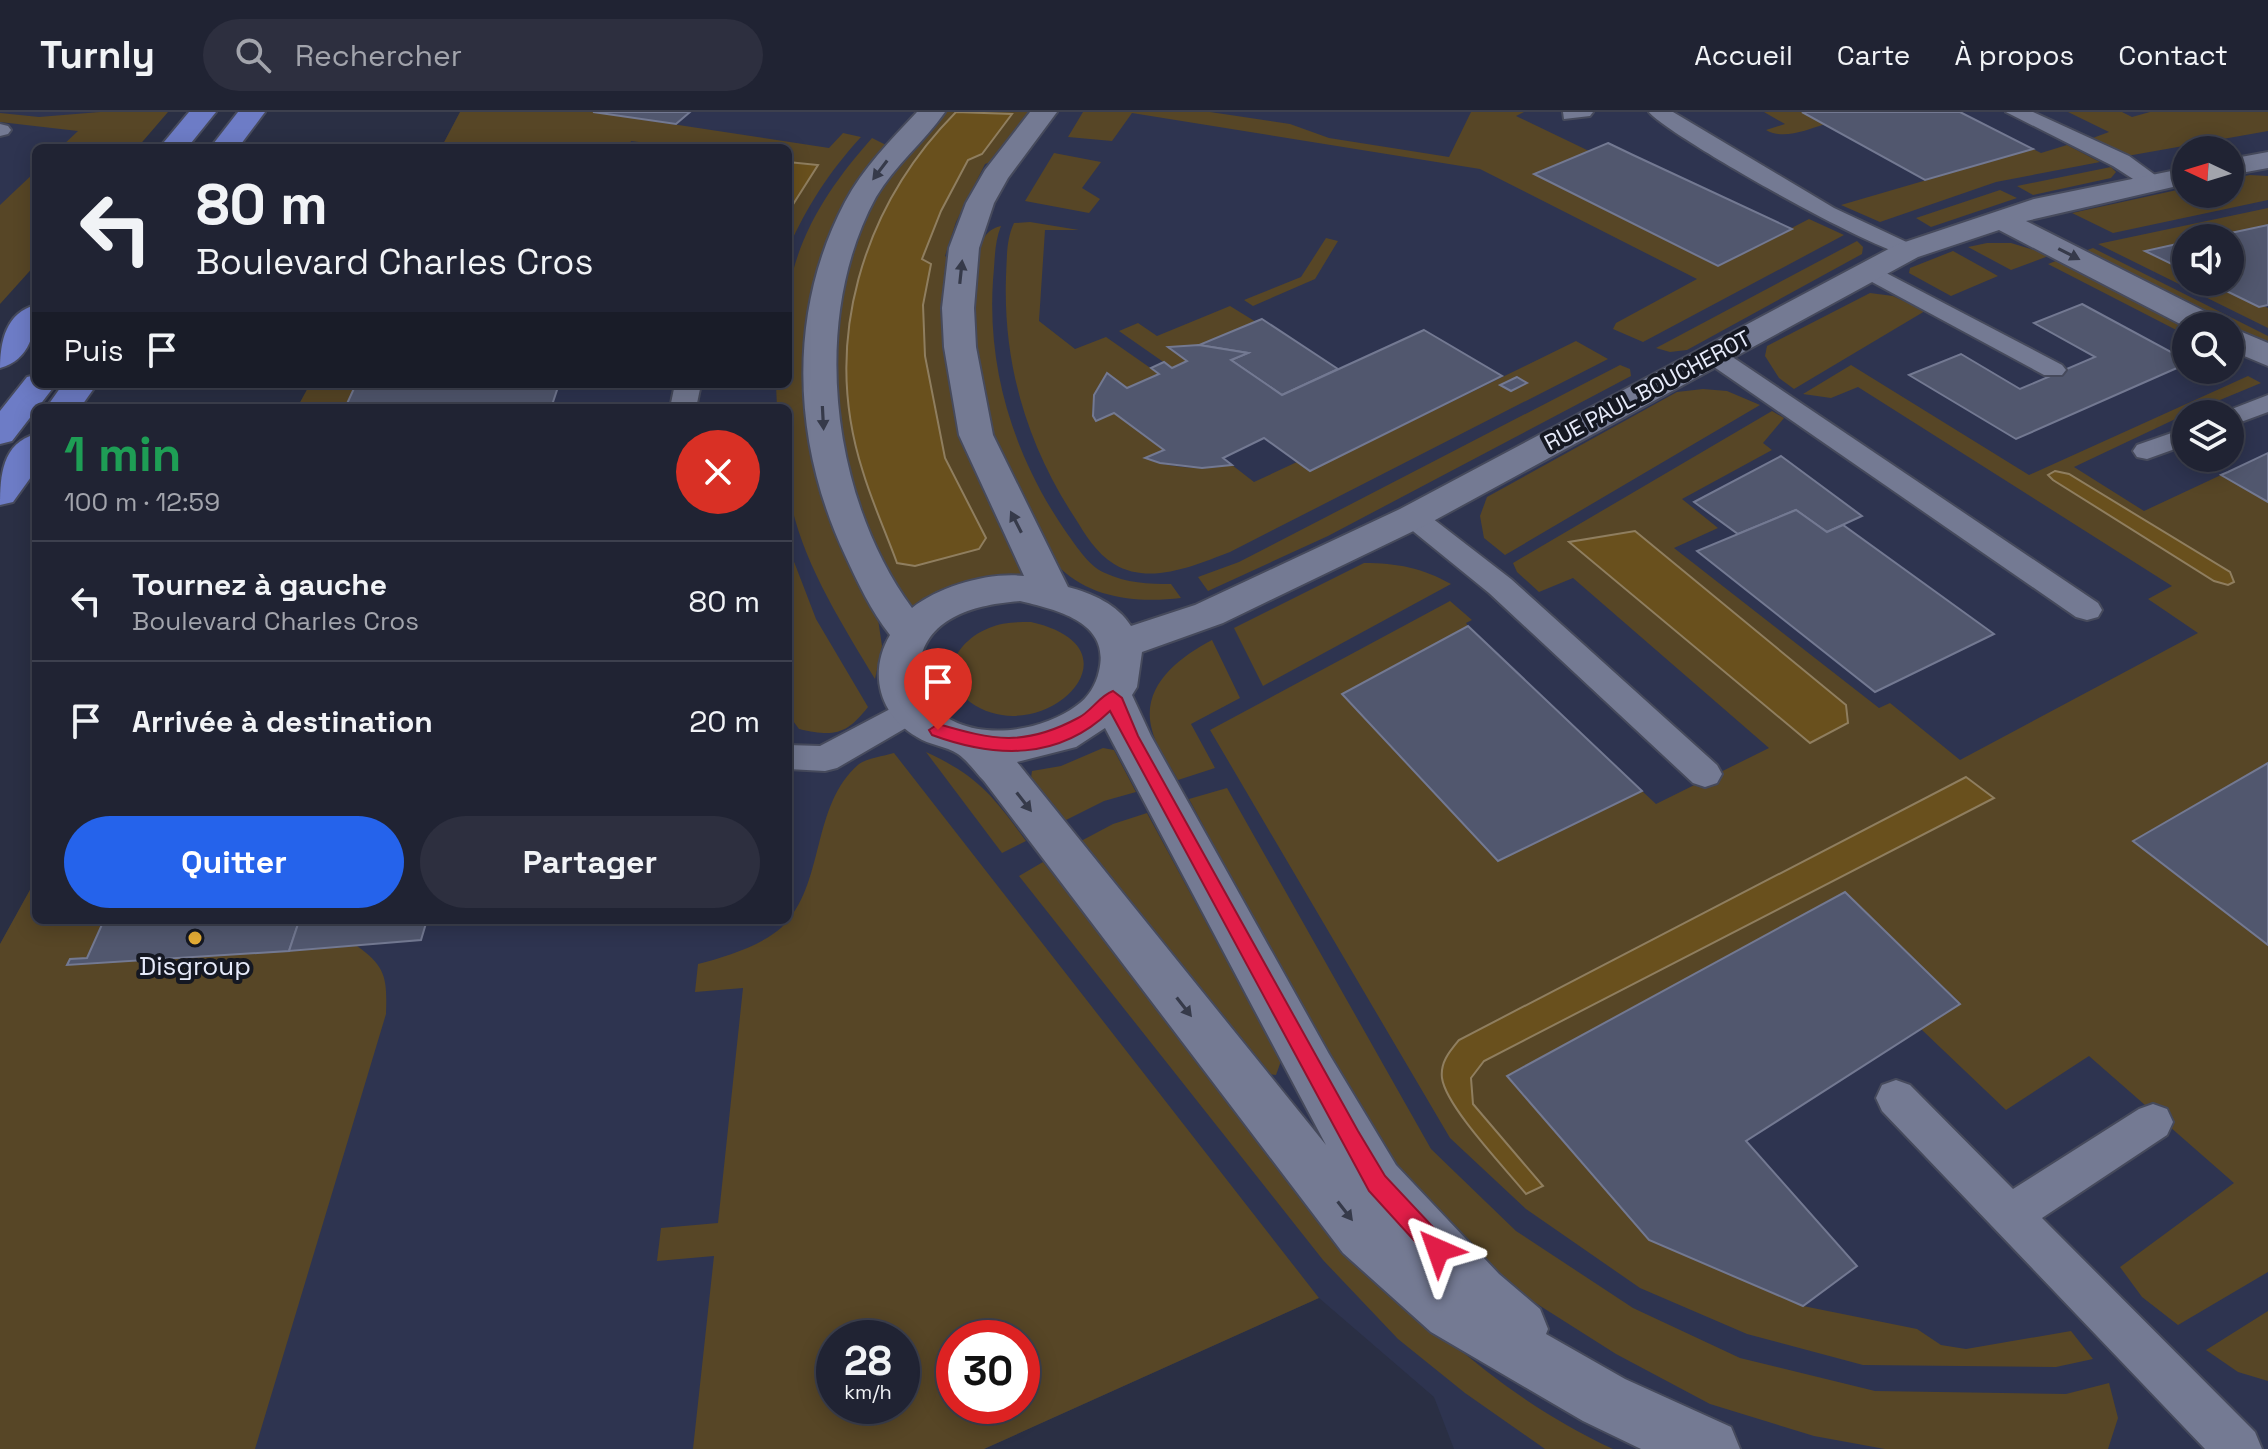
<!DOCTYPE html>
<html lang="fr">
<head>
<meta charset="utf-8">
<style>
	:root { --surface:#202333; --page:#2d2f3f; --text:#f1f3f6; --muted:#a2a4ac; --line:#3d404e; --accent:#2563eb }
	body { margin:0; font-family:"Space Grotesk",sans-serif; background:var(--page); color:var(--text); height:100vh; display:flex; flex-direction:column; font-size:30px; white-space:nowrap }
	* { box-sizing:border-box; margin:0 }
	p { font-size:26px; color:var(--muted) }
	.icon { flex:none; width:44px; height:44px; fill:none; stroke:currentColor; stroke-width:2; stroke-linecap:round; stroke-linejoin:round }
	.map { position:relative; flex:1; overflow:hidden }
	.panel { position:absolute; left:32px; top:292px; width:760px; height:520px; display:flex; flex-direction:column; background:var(--surface); border-radius:12px; box-shadow:0 4px 20px #0003,0 0 0 2px var(--line) }
	.panel>* { flex:none }
	.top-card { position:absolute; left:32px; top:32px; width:760px; height:244px; border-radius:12px; box-shadow:0 4px 20px #0003,0 0 0 2px var(--line); background:#202333; color:var(--text); overflow:hidden }
	.needle { width:52px; rotate:274deg }
	.controls { position:absolute; left:2172px; top:24px; display:grid; gap:16px }
	.controls a { display:grid; place-items:center; width:72px; height:72px; border-radius:50%; background:var(--surface); box-shadow:0 4px 20px #0003,0 0 0 2px var(--line); font-size:40px }
	.speed { position:absolute; left:816px; top:1208px; display:flex; gap:16px; font-size:40px; font-weight:700; text-align:center }
	.speed>* { display:grid; place-content:center; width:104px; height:104px; border-radius:50%; background:var(--surface); box-shadow:0 4px 20px #0003,0 0 0 2px var(--line); line-height:1 }
	.speed small { font-size:20px; font-weight:400 }
	.speed .limit { border:12px solid #d22; background:#fff; color:#111 }
	.pin { position:absolute; display:grid; place-items:center; width:68px; height:68px; color:#fff; margin:-82px -34px; border-radius:50% 50% 50% 0; rotate:-45deg; box-shadow:0 0 8px #0007 }
	.pin .icon { rotate:45deg }
	.me { position:absolute; width:88px; margin:-44px; rotate:317deg; stroke-linejoin:round; filter:drop-shadow(0 0 6px #0008) }
	.turn { display:flex; align-items:center; gap:28px; height:168px; padding:0 32px; font-size:36px }
	.turn .icon { width:104px; height:104px; stroke-width:2.5 }
	.turn b { display:block; font-size:56px; line-height:68px }
	.then { display:flex; align-items:center; height:76px; padding:0 32px; background:#0003; gap:16px; font-size:30px }
	.round { display:grid; place-items:center; flex:none; width:84px; height:84px; border-radius:42px; background:var(--page) }
	.overview { display:flex; align-items:center; justify-content:space-between; height:136px; padding:0 32px }
	h1 { font-size:48px; font-weight:800; line-height:60px; color:#1e9e55 }
	.button { display:flex; gap:16px; margin-top:auto; padding:16px 32px }
	.button a { flex:1; height:92px; border-radius:48px; background:var(--accent); color:#fff; font-size:32px; font-weight:800; line-height:92px; text-align:center }
	.button a+a { background:var(--page); color:var(--text) }
	ul { padding:0; list-style:none }
	li { display:flex; align-items:center; gap:24px; height:120px; padding:0 32px; border-top:2px solid var(--line) }
	li div { flex:1 }
	li b { display:block; font-size:30px }
	li em { font-style:normal }
	header { display:flex; align-items:center; gap:48px; box-sizing:border-box; height:112px; padding:0 40px; background:var(--surface); border-bottom:2px solid var(--line) }
	header strong { font-size:38px }
	nav { display:flex; gap:44px; margin-inline-start:auto; font-size:28px }
	.search { width:560px; height:72px; background:var(--page); display:flex; align-items:center; gap:20px; box-sizing:border-box; padding:0 28px; border-radius:44px; color:var(--muted); font-size:30px }
	.map>svg:first-child { display:block }
	.built { fill:#2e3450; fill-rule:evenodd }
	.green { fill:#574626; fill-rule:evenodd }
	.water { fill:#69501d; stroke:#8f7e5f; stroke-width:2 }
	.building { fill:#51576e; stroke:#737992; stroke-width:2 }
	.lines { fill:none; stroke-linecap:round; stroke-linejoin:round }
	.lane-casing { stroke:#464a5c; stroke-width:4 }
	.street-casing { stroke:#464a5c; stroke-width:4 }
	.highway-casing { stroke:#464a5c; stroke-width:4 }
	.lane { fill:#747a93; fill-rule:evenodd }
	.street { fill:#747a93; fill-rule:evenodd }
	.highway { fill:#6d7cc6; fill-rule:evenodd }
	.oneway { fill:#363a4a }
	.route { fill:#e11d48; stroke:#92132f; stroke-width:2 }
	.poi-dot { fill:#e5ad35; stroke:#151822; stroke-width:3 }
	.labels { text-anchor:middle; stroke-width:8; stroke-linejoin:round; paint-order:stroke }
	.far-street-label { font-size:22px; fill:#e7ebfa; stroke:#151822 }
	.poi-label { font-size:26px; fill:#e7ebfa; stroke:#151822 }
</style>
</head>
<body>
<header>
<strong>Turnly</strong>
<div class="search"><svg class="icon" aria-label="search" viewBox="0 0 24 24"><circle cx="10" cy="10" r="6"/><path d="M15 15l6 6"/></svg>Rechercher</div>
<nav><a>Accueil</a><a>Carte</a><a>À propos</a><a>Contact</a></nav>
</header>
<div class="map">
<svg width="2268" height="1337" viewBox="0 0 2268 1337">
	<rect width="100%" height="100%" fill="#2a2f44"/>
	<g class="built">
		<path d="M0 0H151L119 36H36V127L0 164Z"/>
		<path d="M460 0H2268V1337H1454L1434 1285 1319 1186 984 1337H0V832L36 767V808H788V296H297L310 272H788V36H441ZM2186 38H2230V82H2186ZM2186 126H2230V170H2186ZM2186 214H2230V258H2186ZM2186 302H2230V346H2186ZM834 1226H902V1294H834ZM954 1226H1022V1294H954Z"/>
	</g>
	<g class="green">
		<path d="M100 0H168L137 36H60L78 19 0 10V1L39 5Z"/>
		<path d="M460 0H593L829 36 843 21 861 25C829 60 807 94 788 137V94L792 93 817 54 788 50V36H684L631 29 629 36H441Z"/>
		<path d="M940 0H1033L999 47 985 52 956 110 945 144 951 148 957 293 965 338 1025 459 1022 464C1001 465 978 466 958 473 940 478 924 496 906 496 886 452 863 408 848 362 821 283 834 147 880 77 898 51 920 26 940 0Z"/>
		<path d="M1083 0H1210L1290 12 1329 26 1449 45 1471 0H1524L1516 4 1589 39 1535 63 1718 154 1809 107 1844 123 1643 230 1613 217 1616 211 1697 167 1480 57 1132 1 1112 29 1068 25Z"/>
		<path d="M1764 0H1802L1825 12C1807 18 1783 28 1766 18L1785 12Z"/>
		<path d="M2068 0H2122L2132 5 2150 0H2268V19L2127 44 2090 27 2109 20Z"/>
		<path d="M872 26 888 34 805 268 811 338 839 425 878 507 882 534 875 567C841 510 794 438 788 370 786 346 788 320 788 296H777L776 272H788C788 242 784 208 789 178 799 119 833 70 872 26Z"/>
		<path d="M2067 33 2100 50 1996 70 1880 110 1841 93 2033 37 2041 41Z"/>
		<path d="M1054 41 1101 50 1082 76 1100 87 1089 101 1025 89Z"/>
		<path d="M2111 55 2116 60 2111 66 2033 83 2017 74Z"/>
		<path d="M36 59V152L0 192V93Z"/>
		<path d="M2250 63 2268 64V88L2113 121 2072 101 2186 76V82H2230V67Z"/>
		<path d="M2000 78 2017 86 1931 115 1916 106Z"/>
		<path d="M2268 96V113L2207 126H2186V130L2146 139 2186 159V170H2208L2268 196V216L2098 132Z"/>
		<path d="M1030 110 1079 118H1045L1039 209 1075 237 1106 225 1159 262 1127 276 1107 262C1096 275 1091 287 1093 304L1114 301 1164 338 1146 346C1170 357 1205 358 1232 353L1254 370 1297 350 1310 359 1576 229 1608 247 1230 440C1195 453 1150 474 1114 452 1096 441 1085 422 1075 406 1027 333 1003 252 1006 165 1007 146 1006 128 1014 111Z"/>
		<path d="M1001 114C994 131 995 150 993 168 987 258 1014 343 1064 417 1075 432 1088 454 1105 461 1126 471 1149 472 1171 472L1181 486C1139 491 1092 487 1060 456 1047 444 1040 418 1032 402 1018 375 1001 348 991 320 973 267 968 211 976 157 979 138 980 119 1001 114Z"/>
		<path d="M1326 126 1338 129 1315 167 1253 194 1244 188 1301 165Z"/>
		<path d="M1857 129 1863 135 1862 142 1687 238 1670 240 1656 236Z"/>
		<path d="M1987 131H2011L2051 143 2011 158 1968 135Z"/>
		<path d="M2093 136 2268 224V234L2082 140Z"/>
		<path d="M1953 139 1998 164 1951 184 1909 161 1910 156Z"/>
		<path d="M2061 147 2186 214V223L2048 152Z"/>
		<path d="M1870 181 1893 184 1925 199 1794 277 1779 266 1765 244 1767 234Z"/>
		<path d="M1230 194 1256 210 1199 233 1169 235 1187 249 1172 256 1119 219 1138 211 1157 224Z"/>
		<path d="M1620 253 1630 257 1631 264 1328 424 1208 479 1198 465 1239 450Z"/>
		<path d="M1851 253 2029 363 2248 264 2261 271 2186 302 2074 355 2144 399 2221 363 2268 390V651L2133 729 2268 833V1160L2178 1213 2142 1185 2120 1155 2234 1071 2089 944 2006 998 1921 917 1960 891 1845 780 1508 964 1803 1194 1917 1217 1941 1233 1966 1237 2071 1219 2093 1247 2056 1255 1863 1253 1747 1222 1640 1176 1526 1097 1450 1026 1210 618 1450 489 1472 508 1466 511 1468 514 1342 583 1498 749 1642 679 1656 692 1769 636 1573 466 1539 480 1517 460 1513 451 1772 299 1784 306 1763 331 1772 338 1682 387 1718 416 1674 436 1879 596 1890 591 1960 648 2198 521 2148 487 2172 474 1858 275 1831 286 1803 282Z"/>
		<path d="M310 272H356L345 296H297Z"/>
		<path d="M1703 277 1727 279 1760 293 1505 443 1484 426 1480 404 1487 385 1677 280Z"/>
		<path d="M788 434 816 507 868 595C846 623 834 625 799 617L788 602Z"/>
		<path d="M1364 451C1397 451 1422 456 1451 472L1263 574 1234 516Z"/>
		<path d="M1031 510C1150 537 1040 641 970 590 935 566 956 529 989 516 1002 510 1017 510 1031 510Z"/>
		<path d="M1212 528 1240 586 1191 612 1215 656 1178 668C1170 653 1156 635 1152 618 1140 575 1178 546 1212 528Z"/>
		<path d="M1103 636 1114 638 1136 680 1104 689 1066 708 1031 666 1032 659 1061 654Z"/>
		<path d="M926 640C978 664 993 684 1026 729L1002 741Z"/>
		<path d="M894 641 1319 1186 984 1337H693L714 1144 657 1149 661 1116 718 1111 743 876 695 880 698 852C725 845 761 834 782 815 826 772 810 694 859 652 867 646 884 644 894 641ZM834 1226H902V1294H834ZM954 1226H1022V1294H954Z"/>
		<path d="M1227 676 1431 1037 1516 1119 1633 1196 1740 1246 1875 1279 2066 1282 2109 1271 2118 1306 2108 1337H1885L1814 1324 1710 1292 1616 1242 1534 1190 1467 1140 1363 1013 1189 687Z"/>
		<path d="M1147 701 1281 949 1276 963 1261 961 1081 729 1113 712Z"/>
		<path d="M1043 750C1109 832 1175 914 1241 996 1349 1131 1452 1262 1613 1337H1545L1465 1281 1398 1227 1323 1148 1019 764Z"/>
		<path d="M36 767V808H104L87 846 70 847 68 853 357 834C387 855 387 868 386 902L255 1337H0V832Z"/>
		<path d="M2268 1199V1269L2238 1260 2206 1238Z"/>
	</g>
	<g class="water">
		<path d="M956 0 1012 2 982 42 968 48 941 99 922 147 931 152 923 193 925 244 945 346 986 426 979 437 915 454 897 451C886 421 872 390 863 360 821 230 862 95 956 0Z"/>
		<path d="M788 50 818 53 792 94H788Z"/>
		<path d="M2055 359 2069 362 2230 460 2234 470 2228 473 2214 469 2053 368 2048 363Z"/>
		<path d="M1635 419 1846 593 1848 611 1810 631 1569 430Z"/>
		<path d="M1966 665 1994 686 1484 949 1471 966 1473 992 1543 1074 1526 1082C1506 1057 1446 995 1442 966 1440 950 1450 939 1459 928Z"/>
	</g>
	<g class="building">
		<path d="M593 0H690L676 12Z"/>
		<path d="M1802 0H1960L2033 37 1925 68Z"/>
		<path d="M1608 31 1633 43 1792 117 1718 154 1534 62Z"/>
		<path d="M2268 113V193L2259 195 2208 170H2230V126H2207Z"/>
		<path d="M2186 130V159L2145 139Z"/>
		<path d="M2082 192 2186 248V252L2016 327 1909 263 1961 242 2020 277 2095 245 2034 211Z"/>
		<path d="M1262 207 1338 257 1282 283 1231 248 1248 241 1199 233Z"/>
		<path d="M1424 218 1502 264 1310 359 1264 326 1223 346 1232 353 1202 356 1160 351 1145 346 1164 338 1114 301 1096 309 1093 304 1094 283 1107 261 1127 276 1159 262 1151 256 1164 250 1172 256 1187 249 1168 235 1199 233 1248 241 1231 248 1282 283Z"/>
		<path d="M1517 265 1527 271 1511 279 1500 273Z"/>
		<path d="M356 272H559L551 296H345Z"/>
		<path d="M2268 341V390L2221 363 2228 360Z"/>
		<path d="M1781 344 1862 404 1827 420 1796 398 1738 422 1694 390Z"/>
		<path d="M1796 398 1827 420 1843 413 1994 522 1875 580 1697 439Z"/>
		<path d="M1468 514 1642 679 1498 749 1342 582Z"/>
		<path d="M2268 651V833L2133 729Z"/>
		<path d="M1845 780 1960 892 1746 1029 1857 1154 1803 1194 1649 1128 1507 964Z"/>
		<path d="M104 808H316L298 812 289 839 67 853 70 847 87 846Z"/>
		<path d="M316 808H427L421 828 289 839 298 812Z"/>
	</g>
	<g class="lines">
		<g class="lane-casing">
			<g id="lane">
				<path d="M1563 0H1593L1590 4 1564 7Z"/>
				<path d="M1649 0H1673L1834 96 1915 134 1919 139 1915 144C1891 150 1667 23 1649 0Z"/>
				<path d="M2006 0H2033L2129 44 2166 71 2163 76H2147L2113 54Z"/>
				<path d="M0 12 8 14 11 18 8 22 0 24Z"/>
				<path d="M1869 152 2062 253 2066 258 2062 263H2044L1861 164 1857 159Z"/>
				<path d="M1713 235 1722 238 2098 491 2102 498 2098 505 2087 508 2076 505 1704 248 1700 243Z"/>
				<path d="M675 272H701L696 296H670Z"/>
				<path d="M2268 283V300L2230 314V302H2219Z"/>
				<path d="M2186 316V333L2147 347 2137 345 2133 339 2137 333Z"/>
				<path d="M1413 396 1423 399 1511 467 1717 653 1722 662 1717 671 1705 675 1693 671 1489 481 1403 411 1399 405 1403 399Z"/>
				<path d="M911 586 923 590 927 598 923 606 837 656 825 659 788 657V633L820 634Z"/>
				<path d="M1896 968 1910 973 2013 1077 2139 997 2153 992 2167 997 2173 1010 2167 1023 2042 1106 2255 1320 2262 1337H2205L1882 999 1876 986 1882 973Z"/>
			</g>
		</g>
		<g class="street-casing">
			<g id="street">
				<path d="M917 0H945C924 30 895 53 876 85 809 207 831 386 912 496 940 474 989 460 1024 464L959 323 944 235 942 196 949 136 966 91 985 58 1030 0H1057L1008 66 994 91 979 136 974 196 976 235 993 323 1068 475C1092 481 1118 493 1131 514L1195 493 1400 397 1896 133 2034 87 2186 56V72L2026 109 2220 207 2225 214 2186 215 1999 118 1918 145 1426 413 1223 511 1142 540 1137 575 1132 583 1151 624 1329 942 1396 1053 1499 1162 1540 1197 1548 1217 1546 1222 1625 1267 1731 1315 1740 1337H1641L1583 1309 1431 1220 1343 1141 984 669C976 661 967 648 958 642 946 634 929 633 917 625 879 603 868 560 890 523 871 499 858 471 845 443 793 332 786 202 845 90 863 56 891 28 917 0ZM1020 489C1057 498 1111 510 1099 559 1096 573 1088 586 1076 594 1037 623 959 633 926 586 918 576 918 563 920 551 927 503 980 492 1020 489ZM1105 616 1326 1033 1017 650 1076 635Z"/>
				<path d="M2268 40V56L2230 63V47Z"/>
				<path d="M2230 215 2268 231V254L2230 238Z"/>
			</g>
		</g>
		<g class="highway-casing">
			<g id="highway">
				<path d="M189 0H216L187 36H159Z"/>
				<path d="M238 0H265L238 36H210Z"/>
				<path d="M36 193C36 219 30 248 0 256 0 230 6 200 36 193Z"/>
				<path d="M36 263V272H56L12 329 0 332V299L27 265Z"/>
				<path d="M63 272H97L80 296H46Z"/>
				<path d="M36 322V358L13 390 0 393C0 364 2 331 36 322Z"/>
			</g>
		</g>
		<use href="#lane" class="lane"/>
		<use href="#street" class="street"/>
		<use href="#highway" class="highway"/>
	</g>
	<defs><path id="oneway-solid" d="M-6-.8H1V-3.2L6.5 0L1 3.2V.8H-6Z" transform="scale(2)"/></defs>
	<g class="oneway">
		<use href="#oneway-solid" transform="translate(880 58) rotate(127)"/>
		<use href="#oneway-solid" transform="translate(2069 142) rotate(27)"/>
		<use href="#oneway-solid" transform="translate(961 160) rotate(-84)"/>
		<use href="#oneway-solid" transform="translate(823 306) rotate(87)"/>
		<use href="#oneway-solid" transform="translate(1016 410) rotate(-117)"/>
		<use href="#oneway-solid" transform="translate(1024 690) rotate(52)"/>
		<use href="#oneway-solid" transform="translate(1184 895) rotate(52)"/>
		<use href="#oneway-solid" transform="translate(1345 1099) rotate(52)"/>
	</g>
	<path class="route" d="M1113 579 1122 586 1138 624 1358 1019 1385 1064 1447 1130 1450 1138 1447 1146 1438 1149 1430 1146 1369 1079 1110 599C1058 649 995 646 932 623L929 618 938 612C993 628 1024 635 1078 606 1091 600 1099 584 1113 579Z"/>
	<circle class="poi-dot" cx="195" cy="826" r="8"/>
	<g class="labels">
		<g class="far-street-label">
			<text transform="translate(1647 278) rotate(-28)" y="8">RUE PAUL BOUCHEROT</text>
		</g>
		<g class="poi-label">
			<text x="195" y="863">Disgroup</text>
		</g>
	</g>
</svg>
<div class="controls">
<a><svg class="needle" viewBox="-14 -14 28 28"><path d="M0-13l5 13h-10z" fill="#e53935"/><path d="M0 13l5-13h-10z" fill="#a2a4ac"/></svg></a>
<a><svg class="icon" aria-label="sound" viewBox="0 0 24 24"><path d="M4 9h4l5-4v14l-5-4H4zM17 9q2 3 0 6"/></svg></a>
<a><svg class="icon" aria-label="search" viewBox="0 0 24 24"><circle cx="10" cy="10" r="6"/><path d="M15 15l6 6"/></svg></a>
<a><svg class="icon" aria-label="layers" viewBox="0 0 24 24"><path d="M12 4l9 5-9 5-9-5zM3 14l9 5 9-5"/></svg></a>
</div>
<div class="speed"><div>28<small>km/h</small></div><div class="limit">30</div></div>
<div class="pin" style="left:938px;top:618px;background:#d93025"><svg class="icon" aria-label="arrive" viewBox="0 0 24 24"><path d="M6 21V4h12l-3 4 3 4H6"/></svg></div>
<svg class="me" style="left:1438px;top:1138px" viewBox="-20 -20 40 40"><path d="M0-17L14 15 0 8-14 15z" fill="#e11d48" stroke="#fff" stroke-width="4"/></svg>
<div class="top-card">
<div class="turn"><svg class="icon" aria-label="left" viewBox="0 0 24 24"><path d="M17 20v-9H6M10 6l-5 5 5 5"/></svg><div><b>80 m</b>Boulevard Charles Cros</div></div>
<div class="then">Puis<svg class="icon" aria-label="arrive" viewBox="0 0 24 24"><path d="M6 21V4h12l-3 4 3 4H6"/></svg></div>
</div>
<section class="panel">
<div class="overview"><div><h1>1 min</h1><p>100 m · 12:59</p></div><a class="round" style="background:#d93025;color:#fff"><svg class="icon" aria-label="close" viewBox="0 0 24 24"><path d="M6 6l12 12M18 6L6 18"/></svg></a></div>
<ul>
<li><svg class="icon" aria-label="left" viewBox="0 0 24 24"><path d="M17 20v-9H6M10 6l-5 5 5 5"/></svg><div><b>Tournez à gauche</b><p>Boulevard Charles Cros</p></div><em>80 m</em></li>
<li><svg class="icon" aria-label="arrive" viewBox="0 0 24 24"><path d="M6 21V4h12l-3 4 3 4H6"/></svg><div><b>Arrivée à destination</b></div><em>20 m</em></li>
</ul>
<div class="button"><a>Quitter</a><a>Partager</a></div>
</section>
</div>
</body>
</html>
